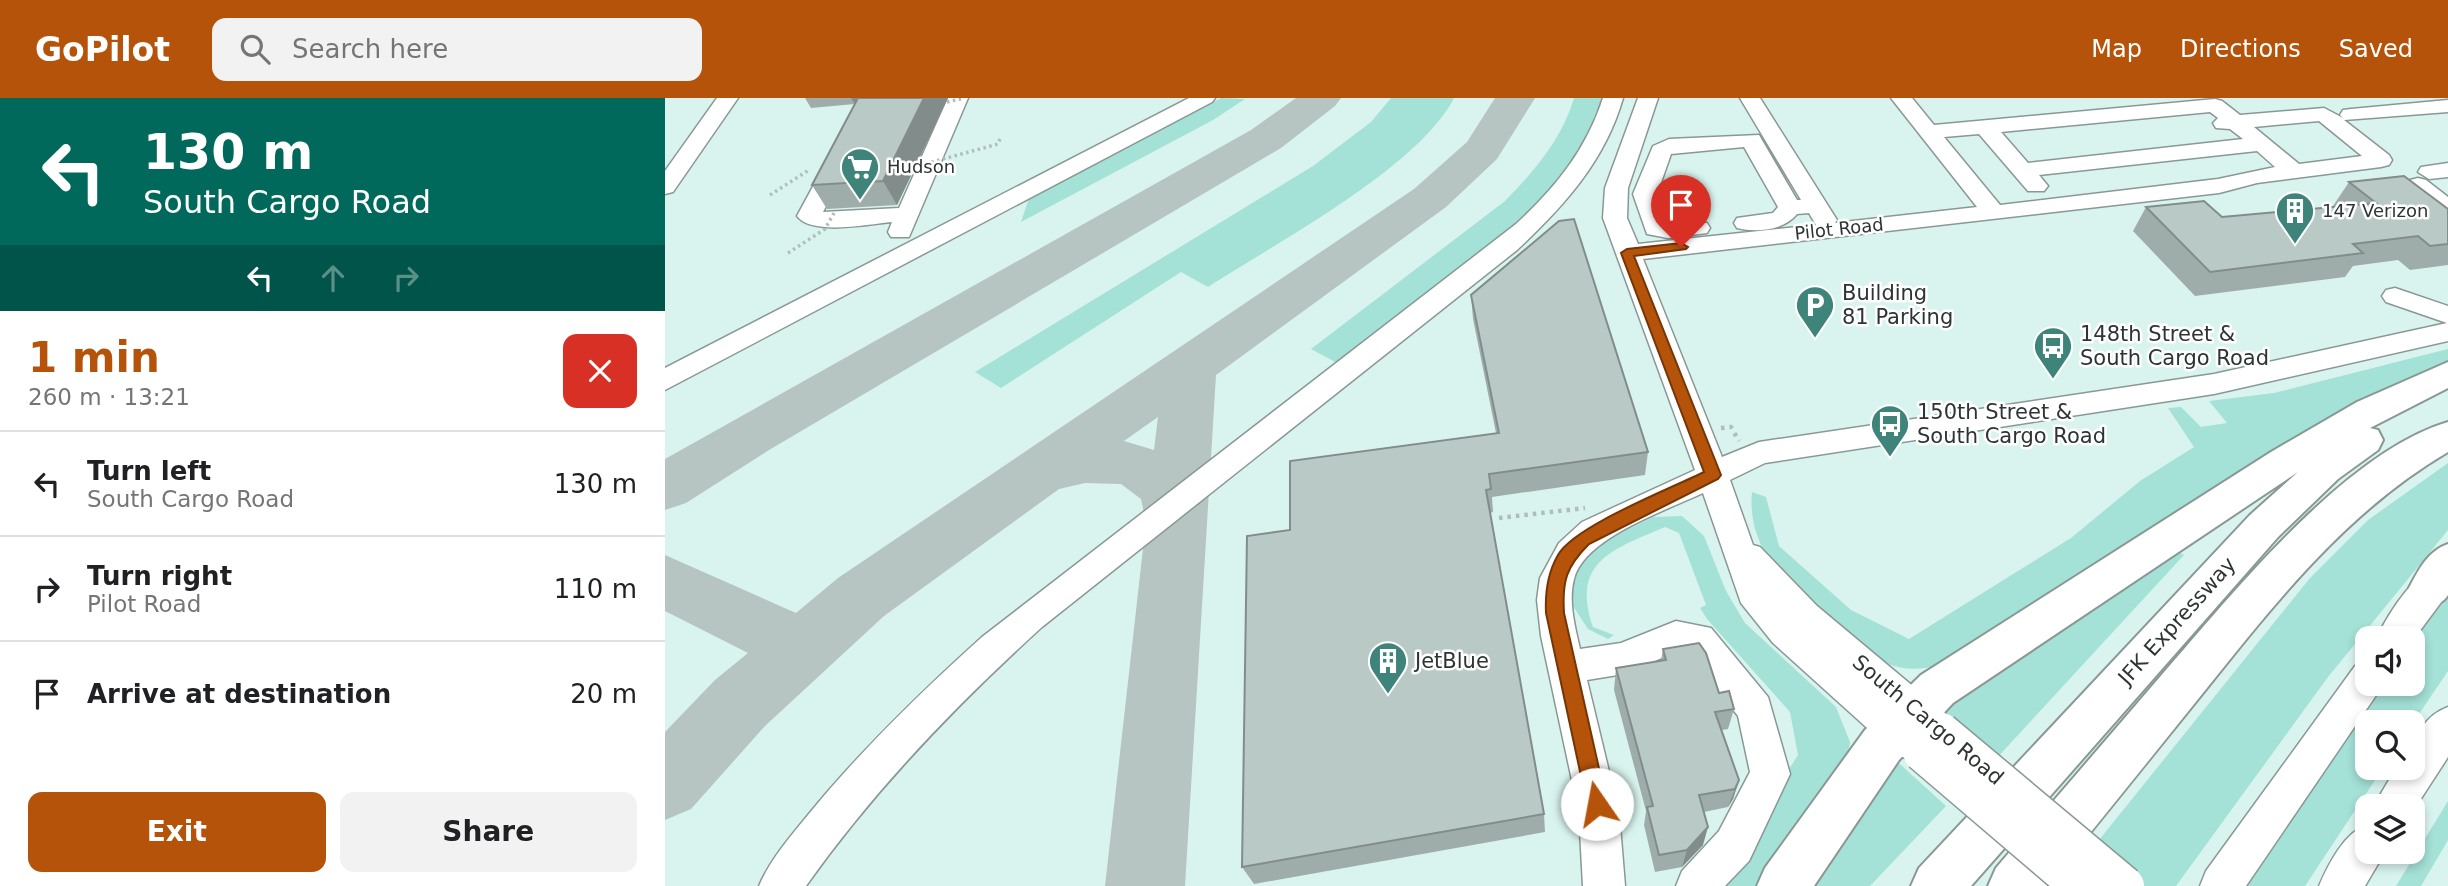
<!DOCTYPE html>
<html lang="en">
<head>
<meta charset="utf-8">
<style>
	:root { --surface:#fff; --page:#f2f2f2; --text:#202124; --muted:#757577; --line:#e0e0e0; --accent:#b45309 }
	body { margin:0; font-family:"DejaVu Sans",sans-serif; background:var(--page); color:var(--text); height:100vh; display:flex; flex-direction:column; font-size:26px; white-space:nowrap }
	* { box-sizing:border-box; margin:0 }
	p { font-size:23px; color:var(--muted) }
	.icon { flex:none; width:38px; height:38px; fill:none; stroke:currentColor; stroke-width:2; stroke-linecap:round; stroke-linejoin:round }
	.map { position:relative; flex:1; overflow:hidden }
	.sheet { display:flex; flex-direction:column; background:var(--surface); width:665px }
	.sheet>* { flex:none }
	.hud { background:#00695c; color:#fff; overflow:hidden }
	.tools { position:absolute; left:1690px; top:528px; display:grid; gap:14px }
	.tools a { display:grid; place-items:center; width:70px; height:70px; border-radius:14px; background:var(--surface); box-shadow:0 4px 10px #0003; font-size:35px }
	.pin { position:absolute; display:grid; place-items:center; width:60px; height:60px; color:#fff; margin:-72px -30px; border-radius:50% 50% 50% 0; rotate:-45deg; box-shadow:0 0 7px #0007 }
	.pin .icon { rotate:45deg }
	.me { position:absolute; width:77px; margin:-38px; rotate:348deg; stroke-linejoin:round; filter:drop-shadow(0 0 5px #0008) }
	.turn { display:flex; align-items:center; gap:24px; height:147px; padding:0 28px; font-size:32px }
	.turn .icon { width:91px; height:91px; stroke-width:2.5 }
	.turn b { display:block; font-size:49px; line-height:60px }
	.lanes { display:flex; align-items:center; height:66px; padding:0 28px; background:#0003; justify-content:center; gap:35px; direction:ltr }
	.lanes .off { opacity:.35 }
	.round { display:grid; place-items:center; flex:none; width:74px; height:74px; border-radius:14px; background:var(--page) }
	.summary { display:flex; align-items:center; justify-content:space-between; height:119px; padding:0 28px }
	h1 { font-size:42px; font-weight:600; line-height:52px; color:var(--accent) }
	.cta { display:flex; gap:14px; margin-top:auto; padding:14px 28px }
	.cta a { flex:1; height:80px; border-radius:14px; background:var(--accent); color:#fff; font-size:28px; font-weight:600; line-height:80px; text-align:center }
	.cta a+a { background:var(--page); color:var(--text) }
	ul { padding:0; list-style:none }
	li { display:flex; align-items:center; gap:21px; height:105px; padding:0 28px; border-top:2px solid var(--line) }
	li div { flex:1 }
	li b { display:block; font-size:26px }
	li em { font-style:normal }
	header { display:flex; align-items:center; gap:42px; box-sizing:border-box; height:98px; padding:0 35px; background:var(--accent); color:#fff }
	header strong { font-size:33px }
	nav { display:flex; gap:38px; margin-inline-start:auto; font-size:24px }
	.search { width:490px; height:63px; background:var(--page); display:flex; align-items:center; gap:18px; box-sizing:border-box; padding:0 24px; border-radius:14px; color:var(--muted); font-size:26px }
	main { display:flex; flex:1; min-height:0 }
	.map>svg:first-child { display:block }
	.built { fill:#d9f4ef; fill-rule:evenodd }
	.green { fill:#a4e1d7 }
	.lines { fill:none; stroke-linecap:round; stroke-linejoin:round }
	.taxiway { fill:#b6c4c2; fill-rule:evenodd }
	.minor-casing { stroke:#899895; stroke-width:3 }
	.highway-casing { stroke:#899895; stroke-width:4 }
	.path-far1 { stroke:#afbdbb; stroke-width:3.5; stroke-dasharray:2.5 3.5; stroke-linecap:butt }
	.path { stroke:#afbdbb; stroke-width:4.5; stroke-dasharray:3.5 5; stroke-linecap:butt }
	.minor { fill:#fff; fill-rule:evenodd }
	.highway { fill:#fff; fill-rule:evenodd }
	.minor-bridge-casing { stroke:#899895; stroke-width:41; stroke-linecap:butt }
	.path-bridge { stroke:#afbdbb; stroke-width:3.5; stroke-dasharray:2.5 3.5; stroke-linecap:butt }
	.minor-bridge { stroke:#fff; stroke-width:38 }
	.wall { fill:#9fadaa }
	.shaded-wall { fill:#828d8b }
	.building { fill:#b9c9c6; stroke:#828d8b; stroke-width:2 }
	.route { fill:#b45309; stroke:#753606; stroke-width:2 }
	.labels { text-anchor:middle; stroke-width:5; stroke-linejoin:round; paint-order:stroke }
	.far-poi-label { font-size:18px; fill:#2d3433; stroke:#fff; text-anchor:start }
	.far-street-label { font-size:18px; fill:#2d3433; stroke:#fff }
	.poi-label { font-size:21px; fill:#2d3433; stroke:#fff; text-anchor:start }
	.street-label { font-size:21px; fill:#2d3433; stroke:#fff }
</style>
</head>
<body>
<header>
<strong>GoPilot</strong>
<div class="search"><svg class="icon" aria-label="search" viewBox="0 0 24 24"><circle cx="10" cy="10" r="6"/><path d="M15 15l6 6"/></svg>Search here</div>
<nav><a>Map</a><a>Directions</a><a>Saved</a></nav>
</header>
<main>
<section class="sheet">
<div class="hud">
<div class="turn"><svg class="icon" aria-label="left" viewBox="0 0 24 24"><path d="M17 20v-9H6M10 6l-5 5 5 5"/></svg><div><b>130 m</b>South Cargo Road</div></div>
<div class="lanes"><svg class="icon" aria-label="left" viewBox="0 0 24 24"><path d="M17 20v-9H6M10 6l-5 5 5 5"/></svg><svg class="icon off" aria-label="ahead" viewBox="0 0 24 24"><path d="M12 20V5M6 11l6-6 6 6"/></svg><svg class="icon off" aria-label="right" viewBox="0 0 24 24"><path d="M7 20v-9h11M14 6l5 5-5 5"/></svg></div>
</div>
<div class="summary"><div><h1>1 min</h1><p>260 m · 13:21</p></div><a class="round" style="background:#d93025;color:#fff"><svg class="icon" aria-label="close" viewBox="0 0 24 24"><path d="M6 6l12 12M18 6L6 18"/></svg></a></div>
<ul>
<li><svg class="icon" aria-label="left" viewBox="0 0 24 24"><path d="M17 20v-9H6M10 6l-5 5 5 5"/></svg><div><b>Turn left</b><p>South Cargo Road</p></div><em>130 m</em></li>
<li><svg class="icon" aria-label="right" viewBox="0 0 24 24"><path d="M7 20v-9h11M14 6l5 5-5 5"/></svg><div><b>Turn right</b><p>Pilot Road</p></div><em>110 m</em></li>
<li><svg class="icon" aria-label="arrive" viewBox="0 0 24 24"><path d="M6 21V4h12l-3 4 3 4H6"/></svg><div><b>Arrive at destination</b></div><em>20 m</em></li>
</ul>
<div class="cta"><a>Exit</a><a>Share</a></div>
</section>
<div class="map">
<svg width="1783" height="788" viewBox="0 0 1783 788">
	<rect width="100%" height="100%" fill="#edfefb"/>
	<path class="built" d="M0 0H1783V788H0ZM1703 541H1748V586H1703ZM1703 625H1748V670H1703ZM1703 709H1748V754H1703Z"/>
	<g class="green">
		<path d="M556 0 580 1 548 22 356 124 364 100Z"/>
		<path d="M726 0H789C753 70 611 145 543 189L516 174 336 290 310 274 648 68 706 24Z"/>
		<path d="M909 0H937L915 52 868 112 674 266 646 251 840 103C870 72 897 41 909 0Z"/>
		<path d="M1783 251V265L1275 569C1264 569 1249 572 1238 570 1193 562 1116 491 1098 451 1089 433 1085 414 1087 394L1101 399 1114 448 1186 512 1244 541 1406 440 1475 383 1529 349 1503 310 1516 309 1536 329 1562 325 1544 303 1609 295Z"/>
		<path d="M1783 365V432L1663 579 1511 788H1479L1430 747 1645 480 1703 422Z"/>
		<path d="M1017 418 1039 438 1061 493 1080 525 1171 609 1185 644 1181 672 1099 788H1050L1133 657 1125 614 1042 521 1035 510 1041 507 1014 435 1000 429C949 451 905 463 928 529L949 537 943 541 923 531 906 505V478L926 450 988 419Z"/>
		<path d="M1508 451 1519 457 1329 663 1273 615Z"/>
		<path d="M1783 496V573L1748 625H1703V670H1718L1640 788H1572L1715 586H1748V541Z"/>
		<path d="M1226 658 1281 708 1205 788H1140Z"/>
		<path d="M1783 703V742L1756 788H1731Z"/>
	</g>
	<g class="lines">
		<g class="taxiway">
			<path d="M631 0H676L670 8 616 50 104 352 21 405 0 412V361L586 32Z"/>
			<path d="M830 0H870L832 61 781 109 551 277 520 788H440L481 424 476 401 456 386 420 385 394 391 219 518 100 628 26 711 0 722V634L50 582 83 555 0 513V457L131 515 173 480 749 91 802 44ZM493 319 489 352 459 343Z"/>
		</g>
		<g class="minor-casing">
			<g id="minor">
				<path d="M52 0H73L8 94 0 96V73Z"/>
				<path d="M196 0H216L158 114 234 110 283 0H303L244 139H226L223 134 227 124C205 126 146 138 132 118Z"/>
				<path d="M524 0H550L547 4 0 292V270Z"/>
				<path d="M938 0H958C940 63 899 108 852 152L377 529C290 608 209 692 141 788H94C105 762 125 739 143 717 196 652 255 595 317 539L851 126C891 89 921 52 938 0Z"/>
				<path d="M973 0H993L963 90 962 120 973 146 1151 127 1144 115 1132 116C1119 132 1093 135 1072 130L1069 125 1072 120 1108 115 1113 109 1079 49 1006 56 992 96 1001 125H1042L1045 130 1042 135 1003 140 982 136 968 96 988 48 1004 41 1094 37 1132 102H1136L1075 0H1095L1172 122 1170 125 1312 109 1226 0H1247L1269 27 1550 1 1557 3 1575 17 1659 10 1678 20 1675 17 1678 12 1686 11 1783 2V14L1679 22 1724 57 1727 62 1724 67 1716 69 1592 85 1554 95 978 161 1057 359 1094 344 1549 276 1782 225 1721 204 1717 198 1721 192 1730 190 1783 208V243L1549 296 1100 365 1065 382 1088 447 1095 449 1152 508 1280 615 1286 627 1280 639 1265 644 1260 657 1246 662 1232 657 1108 545 1076 505 1038 395C1002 412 919 440 909 481 903 503 910 529 915 551L956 545 1011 523 1046 530 1103 599 1125 676 1084 763 1060 788H1011L1017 773 1054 733 1085 674 1073 618 1023 555 1013 553 959 576 922 582 954 715 960 788H918L914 715 876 538 872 502 875 480 894 445 917 424 1030 372 938 120 940 90ZM1545 14 1553 20 1548 25 1551 30 1565 31 1578 41 1363 65 1336 34ZM1654 23 1697 58 1634 66 1589 29ZM1314 36 1363 93H1379L1383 88 1374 77 1592 53 1610 69 1553 81 1335 107 1279 39Z"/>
				<path d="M1783 65V79L1764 81 1753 74 1756 69Z"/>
				<path d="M1753 80 1761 82 1783 99V117L1775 115 1745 92 1741 87 1745 82Z"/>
				<path d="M1783 460V495L1748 542 1711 541C1725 512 1752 471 1783 460Z"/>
				<path d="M1703 563V586H1718L1716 590 1581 788H1535L1541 773 1690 568Z"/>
				<path d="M1783 609V659L1748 713V709H1708L1731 670H1748C1748 643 1756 619 1783 609Z"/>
				<path d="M1703 726V754H1720L1700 788H1654C1664 765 1679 735 1703 726Z"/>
			</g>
		</g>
		<g class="highway-casing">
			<g id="highway">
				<path d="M1783 264V290L1705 330 1713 332 1718 342 1713 352 1673 381 1613 439 1306 788H1246L1254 770 1585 417 1633 374 1288 605 1234 662 1149 788H1092L1100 770 1200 632 1256 577 1606 354 1692 304Z"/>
				<path d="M1783 324V354C1684 412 1613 501 1542 590 1489 656 1436 722 1382 788H1323L1331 770C1387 704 1444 639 1500 573 1569 494 1681 354 1783 324Z"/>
				<path d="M1783 446V497C1775 510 1762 506 1750 502L1744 490C1754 471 1763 453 1783 446Z"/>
			</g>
		</g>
		<path class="path-far1" d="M105 97 144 72"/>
		<g class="path">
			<path d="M1056 330 1066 329 1074 343"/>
			<path d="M834 420 920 410"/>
		</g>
		<use href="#minor" class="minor"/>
		<use href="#highway" class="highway"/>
		<g class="minor-bridge-casing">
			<g id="minor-bridge">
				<path d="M1276 634 1460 788"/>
				<path d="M1257 654 1414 788"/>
			</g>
		</g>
		<g class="path-bridge">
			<path d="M282 4 299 0"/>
			<path d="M249 69 333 46 335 41"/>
			<path d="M123 155 160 131 169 115"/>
		</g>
		<use href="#minor-bridge" class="minor-bridge"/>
	</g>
	<g class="wall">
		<path d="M140 0H283L232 107 162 111 147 87 190 6 146 10Z"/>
		<path d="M1684 84 1783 111V167L1745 172 1733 162 1688 168 1680 179 1530 198 1468 133 1481 109 1557 119 1669 109 1668 108Z"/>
		<path d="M806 197 983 354 980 377 827 399 828 414 825 415 879 716 880 734 589 786 577 769 831 335 808 221Z"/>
		<path d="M998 551 1054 595 1069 611 1063 631 1057 632 1074 682 1068 701 1063 709 1039 714 1038 747 1017 769 990 774 979 727 981 713 949 592 951 570 996 563Z"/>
	</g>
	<g class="shaded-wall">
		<path d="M186 0H194L190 6Z"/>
		<path d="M259 0H283L232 107 218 83Z"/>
		<path d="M1074 682 1068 701 1063 709 1070 691Z"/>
		<path d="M1043 729 1038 747 1017 769 1022 752Z"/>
	</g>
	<g class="building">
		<path d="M193 0H259L218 83 147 87Z"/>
		<path d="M1739 78 1783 111V146L1765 148 1753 138 1688 146 1698 155 1545 174 1481 109 1539 103 1557 119 1711 105 1684 84Z"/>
		<path d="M909 121 983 354 824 376 826 391 821 392 879 716 577 769 582 438 625 432V363L834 335 806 197 894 123Z"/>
		<path d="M1034 545 1041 555 1054 595 1064 593 1069 611 1050 614 1074 682 1070 691 1034 697 1043 729 1022 752 994 757 982 709 988 708 951 570 1001 562 998 551Z"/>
	</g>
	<path class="route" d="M1016 145 1023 149 1021 151 969 158 1056 377 1053 381 924 446C901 469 897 483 899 515L942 706 939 713 932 716 925 713 922 706 881 515C880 495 882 476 893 457 909 428 1005 391 1039 374L956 155 962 151Z"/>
	<defs>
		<g id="supermarket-pin" transform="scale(2.0125)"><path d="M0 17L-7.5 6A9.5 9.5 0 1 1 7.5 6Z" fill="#3e847a" stroke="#fff"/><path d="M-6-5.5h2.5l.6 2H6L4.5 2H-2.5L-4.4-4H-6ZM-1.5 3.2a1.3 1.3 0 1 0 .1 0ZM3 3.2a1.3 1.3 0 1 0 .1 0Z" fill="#fff"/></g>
		<g id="building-pin" transform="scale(2.0125)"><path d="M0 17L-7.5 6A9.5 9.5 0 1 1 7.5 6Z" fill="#3e847a" stroke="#fff"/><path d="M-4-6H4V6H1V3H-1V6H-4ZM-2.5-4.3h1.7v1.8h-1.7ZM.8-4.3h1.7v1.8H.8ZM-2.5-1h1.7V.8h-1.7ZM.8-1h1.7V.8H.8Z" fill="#fff"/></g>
		<g id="parking-pin" transform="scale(2.0125)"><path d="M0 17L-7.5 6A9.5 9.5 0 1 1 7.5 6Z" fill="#3e847a" stroke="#fff"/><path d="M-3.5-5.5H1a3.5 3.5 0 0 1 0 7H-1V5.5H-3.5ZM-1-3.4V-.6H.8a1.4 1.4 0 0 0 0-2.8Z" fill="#fff"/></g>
		<g id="bus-pin" transform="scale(2.0125)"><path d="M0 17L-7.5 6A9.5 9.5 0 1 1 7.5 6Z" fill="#3e847a" stroke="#fff"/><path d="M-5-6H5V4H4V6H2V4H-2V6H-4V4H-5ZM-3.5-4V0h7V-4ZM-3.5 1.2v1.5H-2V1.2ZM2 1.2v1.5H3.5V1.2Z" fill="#fff"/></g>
	</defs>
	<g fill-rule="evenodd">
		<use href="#supermarket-pin" x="195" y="69"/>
		<use href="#building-pin" x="1630" y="113"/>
		<use href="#parking-pin" x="1150" y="207"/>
		<use href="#bus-pin" x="1388" y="248"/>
		<use href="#bus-pin" x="1225" y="326"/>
		<use href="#building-pin" x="723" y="563"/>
	</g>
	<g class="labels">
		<g class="far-poi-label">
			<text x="222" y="75">Hudson</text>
			<text x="1657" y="119">147 Verizon</text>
		</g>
		<g class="far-street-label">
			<text transform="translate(1174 131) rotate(-6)" y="6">Pilot Road</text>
		</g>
		<g class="poi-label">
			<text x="1177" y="202">Building<tspan x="1177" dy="24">81 Parking</tspan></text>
			<text x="1415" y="243">148th Street &amp;<tspan x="1415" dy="24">South Cargo Road</tspan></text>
			<text x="1252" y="321">150th Street &amp;<tspan x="1252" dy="24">South Cargo Road</tspan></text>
			<text x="750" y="570">JetBlue</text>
		</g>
		<g class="street-label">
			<text transform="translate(1512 523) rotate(-48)" y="7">JFK Expressway</text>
			<text transform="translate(1263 622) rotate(40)" y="7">South Cargo Road</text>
		</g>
	</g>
</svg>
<div class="tools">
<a><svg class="icon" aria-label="sound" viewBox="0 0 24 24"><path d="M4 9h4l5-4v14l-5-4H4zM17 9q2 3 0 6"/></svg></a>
<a><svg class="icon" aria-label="search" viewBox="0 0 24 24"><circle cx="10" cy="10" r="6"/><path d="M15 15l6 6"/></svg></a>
<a><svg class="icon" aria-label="layers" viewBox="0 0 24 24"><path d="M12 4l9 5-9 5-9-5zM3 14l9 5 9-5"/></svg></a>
</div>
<div class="pin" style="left:1016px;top:149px;background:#d93025"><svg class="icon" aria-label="arrive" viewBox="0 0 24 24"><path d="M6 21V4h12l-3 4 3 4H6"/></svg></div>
<svg class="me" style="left:932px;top:706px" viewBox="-20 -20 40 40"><circle r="19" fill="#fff"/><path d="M0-13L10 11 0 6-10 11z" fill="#b45309"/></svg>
</div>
</main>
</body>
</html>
